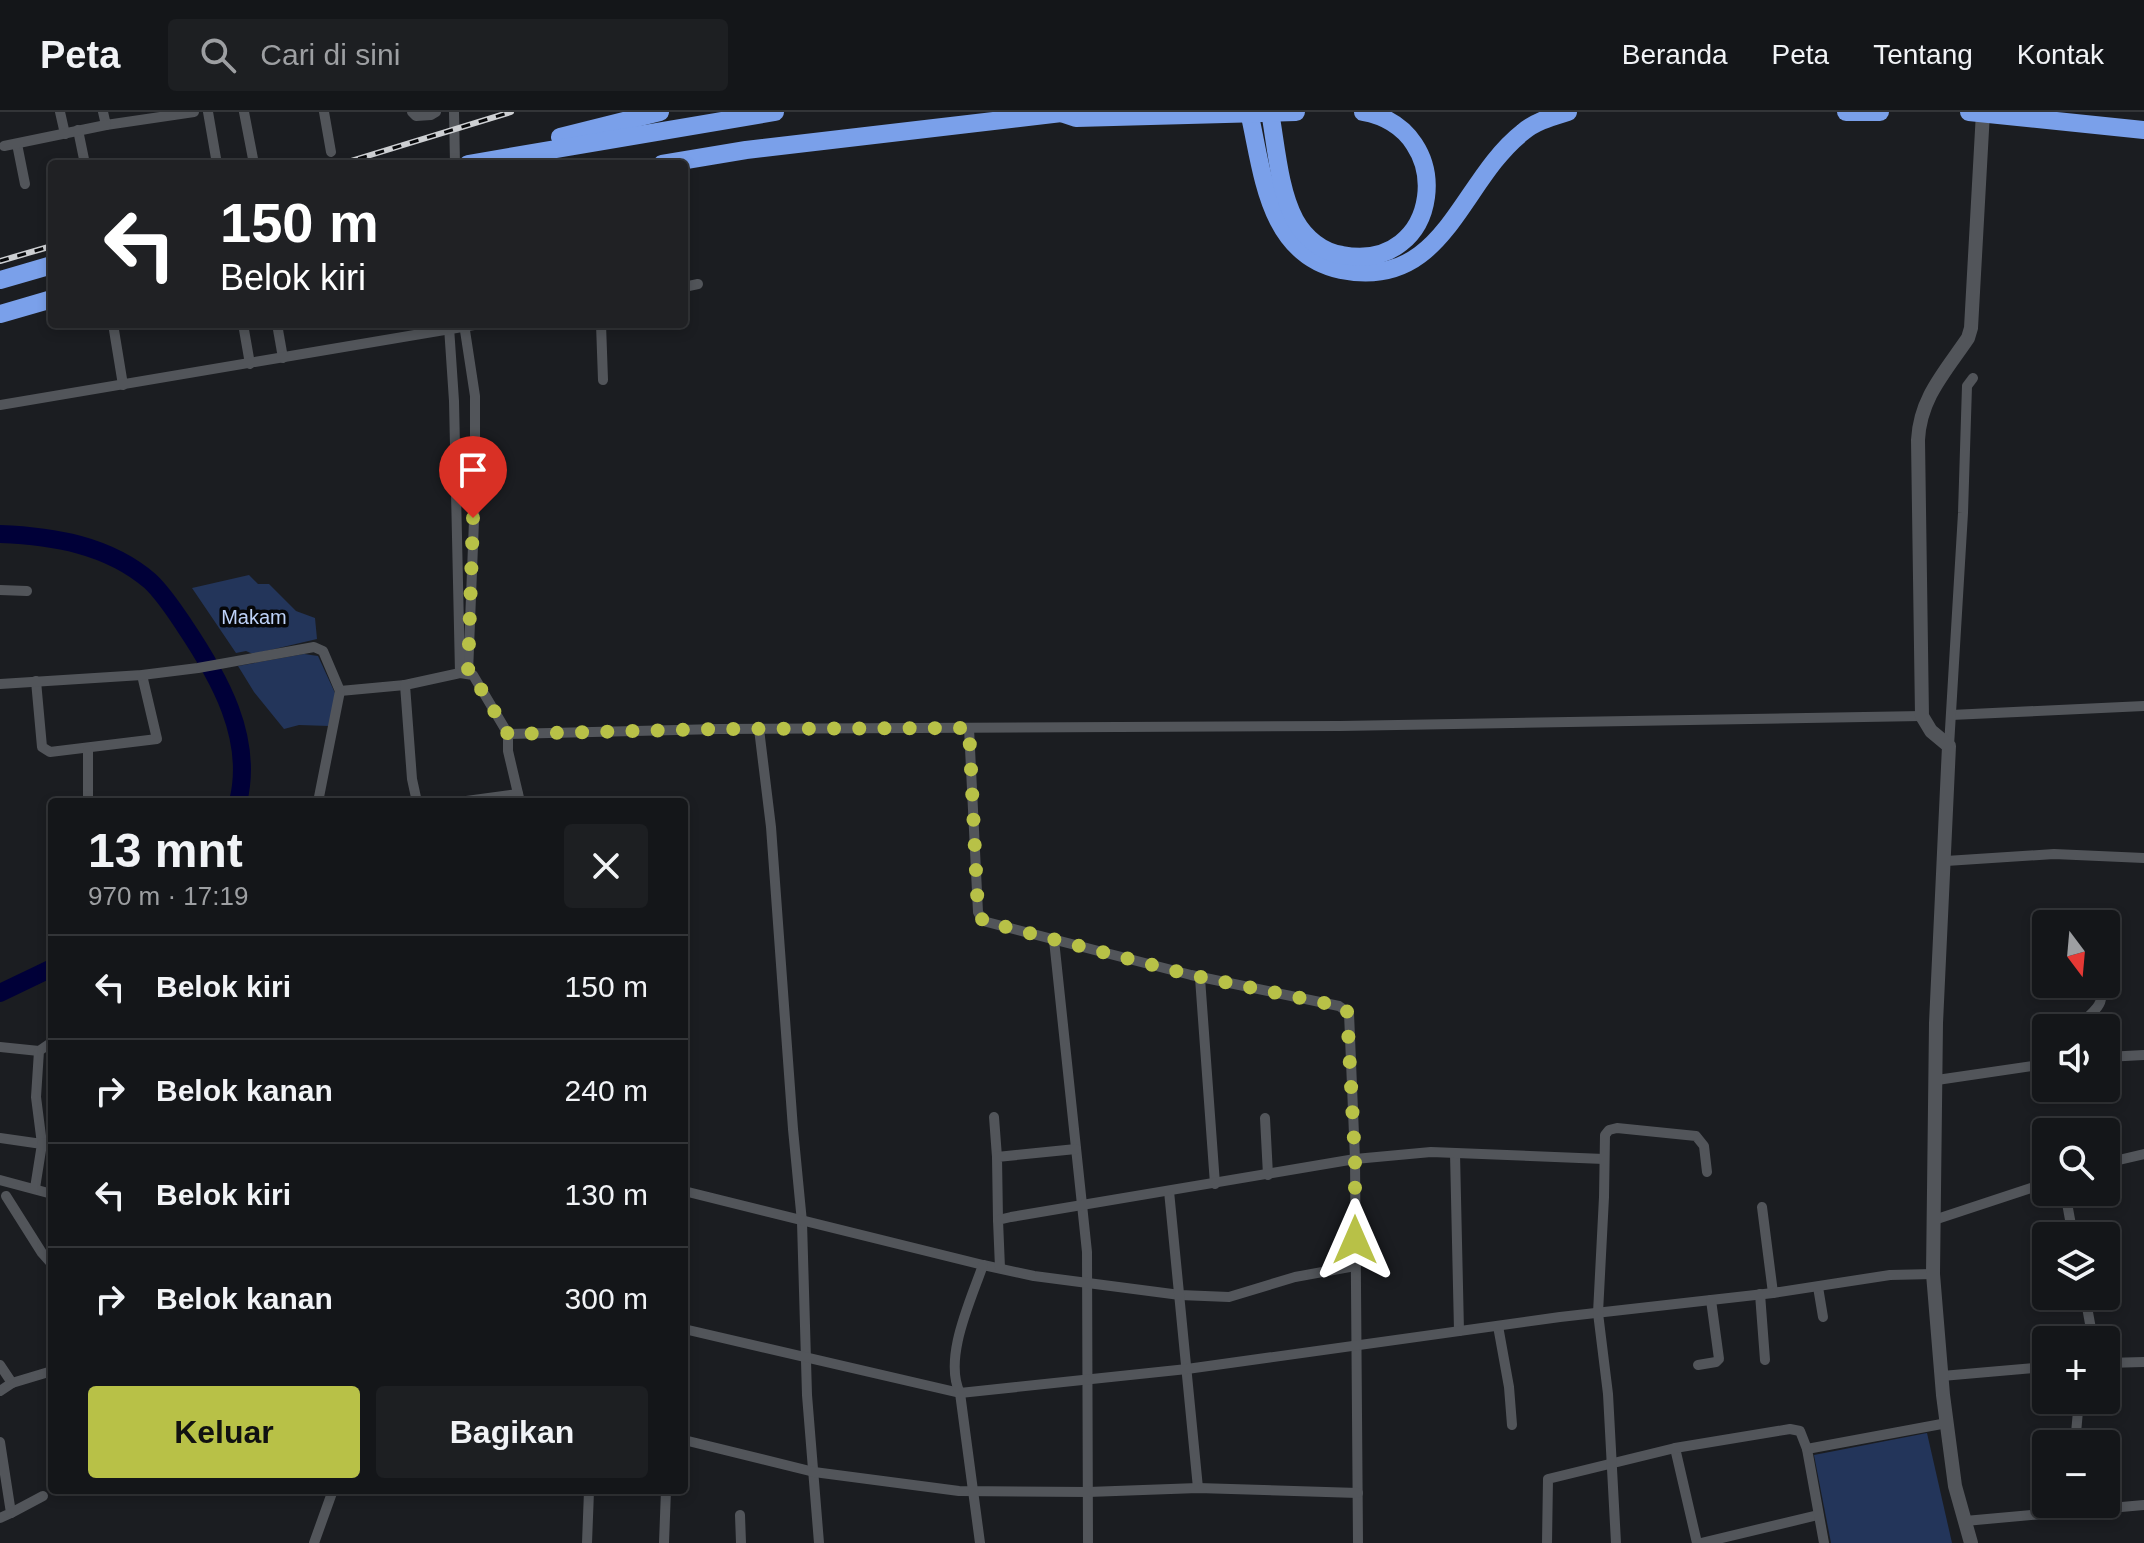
<!DOCTYPE html>
<html lang="id">
<head>
<meta charset="utf-8">
<style>
	:root { --surface:#141619; --page:#1d1f22; --text:#f1f3f6; --muted:#9d9fa2; --line:#333538; --accent:#b8c147 }
	body { margin:0; font-family:Helvetica,sans-serif; background:var(--page); color:var(--text); height:100vh; display:flex; flex-direction:column; font-size:30px; white-space:nowrap }
	* { box-sizing:border-box; margin:0 }
	p { font-size:26px; color:var(--muted) }
	.icon { flex:none; width:44px; height:44px; fill:none; stroke:currentColor; stroke-width:2; stroke-linecap:round; stroke-linejoin:round }
	.map { position:relative; flex:1; overflow:hidden }
	.side { position:absolute; left:48px; top:686px; width:640px; height:696px; display:flex; flex-direction:column; background:var(--surface); border-radius:8px; box-shadow:0 4px 12px #0003,0 0 0 2px var(--line) }
	.side>* { flex:none }
	.guide { position:absolute; left:48px; top:48px; width:640px; height:168px; border-radius:8px; box-shadow:0 4px 12px #0003,0 0 0 2px var(--line); background:#202124; color:#fff; overflow:hidden }
	.needle { width:52px; rotate:164deg }
	.fabs { position:absolute; left:2032px; top:798px; display:grid; gap:16px }
	.fabs a { display:grid; place-items:center; width:88px; height:88px; border-radius:8px; background:var(--surface); box-shadow:0 4px 12px #0003,0 0 0 2px var(--line); font-size:40px }
	.pin { position:absolute; display:grid; place-items:center; width:68px; height:68px; color:#fff; margin:-82px -34px; border-radius:50% 50% 50% 0; rotate:-45deg; box-shadow:0 0 8px #0007 }
	.pin .icon { rotate:45deg }
	.me { position:absolute; width:88px; margin:-44px; rotate:0deg; stroke-linejoin:round; filter:drop-shadow(0 0 6px #0008) }
	.turn { display:flex; align-items:center; gap:28px; height:168px; padding:0 40px; font-size:36px }
	.turn .icon { width:104px; height:104px; stroke-width:2.5 }
	.turn b { display:block; font-size:56px; line-height:68px }
	.round { display:grid; place-items:center; flex:none; width:84px; height:84px; border-radius:8px; background:var(--page) }
	.overview { display:flex; align-items:center; justify-content:space-between; height:136px; padding:0 40px }
	h1 { font-size:48px; font-weight:800; line-height:60px }
	.button { display:flex; gap:16px; margin-top:auto; padding:16px 40px }
	.button a { flex:1; height:92px; border-radius:8px; background:var(--accent); color:#111; font-size:32px; font-weight:800; line-height:92px; text-align:center }
	.button a+a { background:var(--page); color:var(--text) }
	ul { padding:0; list-style:none }
	li { display:flex; align-items:center; gap:24px; height:104px; padding:0 40px; border-top:2px solid var(--line) }
	li div { flex:1 }
	li b { display:block; font-size:30px }
	li em { font-style:normal }
	header { display:flex; align-items:center; gap:48px; box-sizing:border-box; height:112px; padding:0 40px; background:var(--surface); border-bottom:2px solid var(--line) }
	header strong { font-size:38px }
	nav { display:flex; gap:44px; margin-inline-start:auto; font-size:28px }
	.search { width:560px; height:72px; background:var(--page); display:flex; align-items:center; gap:20px; box-sizing:border-box; padding:0 28px; border-radius:8px; color:var(--muted); font-size:30px }
	.map>svg:first-child { display:block }
	.green { fill:#23355a }
	.lines { fill:none; stroke-linecap:round; stroke-linejoin:round }
	.river { stroke:#000038; stroke-width:18 }
	.street { stroke:#52555a; stroke-width:10 }
	.secondary { stroke:#52555a; stroke-width:14 }
	.highway { stroke:#7aa0ea; stroke-width:18 }
	.rail-casing { stroke:#cdcfd2; stroke-width:6 }
	.rail { stroke:#060709; stroke-width:3; stroke-dasharray:9; stroke-linecap:butt }
	.route { stroke:#b8c147; stroke-width:14; stroke-dasharray:0 25.2 }
	.labels { text-anchor:middle; stroke-width:7; stroke-linejoin:round; paint-order:stroke }
	.park-label { font-size:20px; fill:#bed2f8; stroke:#060709 }
</style>
</head>
<body>
<header>
<strong>Peta</strong>
<div class="search"><svg class="icon" aria-label="search" viewBox="0 0 24 24"><circle cx="10" cy="10" r="6"/><path d="M15 15l6 6"/></svg>Cari di sini</div>
<nav><a>Beranda</a><a>Peta</a><a>Tentang</a><a>Kontak</a></nav>
</header>
<div class="map">
<svg width="2144" height="1431" viewBox="0 0 2144 1431">
	<rect width="100%" height="100%" fill="#1b1d21"/>
	<g class="green">
		<path d="M249 463 258 472H269L296 499 315 506 317 527 253 542 246 539 236 541 192 476Z"/>
		<path d="M304 542 318 544 335 581 329 614 299 613 284 617 254 580 238 554Z"/>
		<path d="M1927 1321 1952 1431H1831L1814 1343Z"/>
	</g>
	<g class="lines">
		<g class="river">
			<path d="M0 422C53 424 108 433 150 469 163 481 174 498 184 513 219 565 254 626 238 690"/>
			<path d="M0 881 52 856"/>
		</g>
		<g class="street">
			<path d="M60 0 65 22"/>
			<path d="M103 0 106 13 194 0"/>
			<path d="M208 0 217 52"/>
			<path d="M244 0 254 52"/>
			<path d="M324 0 331 40"/>
			<path d="M412 0 416 4 431 3 436 0"/>
			<path d="M454 0 455 52"/>
			<path d="M78 18 85 52"/>
			<path d="M17 32 25 72"/>
			<path d="M4 34 106 13"/>
			<path d="M684 175 698 172"/>
			<path d="M113 212 123 273"/>
			<path d="M243 212 250 252"/>
			<path d="M277 212 283 246"/>
			<path d="M464 212 475 284V383L468 561"/>
			<path d="M601 212 603 268"/>
			<path d="M449 215 454 289 460 561"/>
			<path d="M0 293 480 212"/>
			<path d="M0 478 27 479"/>
			<path d="M36 569 42 635 50 640 157 627 142 563"/>
			<path d="M0 572 142 563 198 556 314 535 323 539 340 579 405 573"/>
			<path d="M1951 603 2144 594"/>
			<path d="M969 616 978 800 983 809 1191 863 1339 894 1349 901 1355 1047 1358 1431"/>
			<path d="M759 617 771 715 793 1017 802 1110 807 1283 819 1431"/>
			<path d="M508 622 719 617 1340 614 1922 604"/>
			<path d="M1949 634 1963 401 1967 274 1973 266"/>
			<path d="M88 637V690"/>
			<path d="M318 690 340 579"/>
			<path d="M417 690 412 667 405 573 460 561 473 563 508 622V639L520 690"/>
			<path d="M459 690 518 682"/>
			<path d="M1946 749 2054 742 2144 746"/>
			<path d="M1054 828 1087 1140 1088 1431"/>
			<path d="M1200 866 1215 1072"/>
			<path d="M2087 916 2089 904C2101 893 2103 888 2101 872"/>
			<path d="M0 935 39 939"/>
			<path d="M2106 945 2144 943"/>
			<path d="M1937 968 2046 952"/>
			<path d="M994 1005 997 1045"/>
			<path d="M1265 1006 1268 1063"/>
			<path d="M0 1026 42 1032 36 985 39 939 52 930"/>
			<path d="M1455 1041 1459 1219"/>
			<path d="M2106 1051 2144 1042"/>
			<path d="M0 1068 52 1082"/>
			<path d="M35 1076 42 1032 52 1030"/>
			<path d="M684 1079 983 1153 1034 1164 1180 1183 1229 1185 1295 1165 1355 1154"/>
			<path d="M1169 1079 1198 1376"/>
			<path d="M2065 1080 2073 1124"/>
			<path d="M6 1084 42 1141 50 1150"/>
			<path d="M1762 1095 1773 1181"/>
			<path d="M998 1108 997 1045 1076 1037"/>
			<path d="M1934 1108 2046 1071"/>
			<path d="M1000 1156 998 1108 1011 1105 1355 1047 1431 1040 1604 1047"/>
			<path d="M1818 1175 1823 1205"/>
			<path d="M1760 1182 1765 1248"/>
			<path d="M2085 1184 2093 1228"/>
			<path d="M1498 1214 1509 1275 1512 1313"/>
			<path d="M684 1217 960 1281 1187 1257 1560 1205 1773 1181 1890 1163 1933 1162"/>
			<path d="M2106 1251 2144 1250"/>
			<path d="M0 1253 12 1271"/>
			<path d="M1698 1253 1716 1250 1719 1247 1711 1188"/>
			<path d="M1942 1264 2046 1255"/>
			<path d="M0 1279 12 1271 52 1259"/>
			<path d="M684 1328 814 1360 959 1379 1088 1380 1198 1376 1358 1381"/>
			<path d="M0 1330 11 1401 0 1406"/>
			<path d="M2075 1332 2079 1288"/>
			<path d="M1675 1336 1697 1431"/>
			<path d="M11 1401 43 1384"/>
			<path d="M740 1403 741 1431"/>
			<path d="M1965 1409 2144 1393"/>
			<path d="M314 1431 333 1378"/>
			<path d="M587 1431 589 1379"/>
			<path d="M664 1431 666 1378"/>
			<path d="M980 1431 960 1281C943 1246 971 1188 983 1153"/>
			<path d="M1547 1431 1548 1367 1675 1336 1790 1317 1800 1319 1807 1337"/>
			<path d="M1616 1431 1608 1282 1598 1201 1604 1085 1605 1023 1609 1018 1617 1016 1696 1024 1704 1034 1707 1060"/>
			<path d="M1701 1431 1818 1403"/>
			<path d="M1824 1431 1807 1337 1947 1311"/>
		</g>
		<path class="secondary" d="M1971 1431 1955 1374 1943 1283 1933 1162 1936 911 1949 634 1931 619 1922 604 1918 328C1920 286 1945 260 1968 226L1971 216 1983 0"/>
		<g class="highway">
			<path d="M1249 0C1263 60 1267 142 1341 158 1445 179 1459 70 1523 20 1536 9 1552 5 1568 0"/>
			<path d="M1270 0C1276 33 1279 78 1295 108 1305 126 1322 140 1342 143 1442 162 1459 17 1363 0"/>
			<path d="M1846 0H1880"/>
			<path d="M1969 0 2144 18"/>
			<path d="M1061 1 1076 6 1296 0"/>
			<path d="M560 25 660 0"/>
			<path d="M468 52 775 0"/>
			<path d="M662 52 746 38 1070 0"/>
			<path d="M0 168 52 153"/>
			<path d="M0 202 52 187"/>
		</g>
		<g class="rail-casing">
			<g id="rail">
				<path d="M341 52 511 0"/>
				<path d="M0 149 52 134"/>
			</g>
		</g>
		<use href="#rail" class="rail"/>
	</g>
	<g class="lines">
		<path class="route" d="M473 406 468 561C477 566 499 609 508 622L719 617 969 616 978 800 983 809 1191 863 1339 894 1347 899 1355 1047V1128"/>
	</g>
	<g class="labels">
		<g class="park-label">
			<text x="254" y="512">Makam</text>
		</g>
	</g>
</svg>
<div class="fabs">
<a><svg class="needle" viewBox="-14 -14 28 28"><path d="M0-13l5 13h-10z" fill="#e53935"/><path d="M0 13l5-13h-10z" fill="#9d9fa2"/></svg></a>
<a><svg class="icon" aria-label="sound" viewBox="0 0 24 24"><path d="M4 9h4l5-4v14l-5-4H4zM17 9q2 3 0 6"/></svg></a>
<a><svg class="icon" aria-label="search" viewBox="0 0 24 24"><circle cx="10" cy="10" r="6"/><path d="M15 15l6 6"/></svg></a>
<a><svg class="icon" aria-label="layers" viewBox="0 0 24 24"><path d="M12 4l9 5-9 5-9-5zM3 14l9 5 9-5"/></svg></a>
<a>+</a>
<a>−</a>
</div>
<div class="pin" style="left:473px;top:406px;background:#d93025"><svg class="icon" aria-label="arrive" viewBox="0 0 24 24"><path d="M6 21V4h12l-3 4 3 4H6"/></svg></div>
<svg class="me" style="left:1355px;top:1128px" viewBox="-20 -20 40 40"><path d="M0-17L14 15 0 8-14 15z" fill="#b8c147" stroke="#fff" stroke-width="4"/></svg>
<div class="guide">
<div class="turn"><svg class="icon" aria-label="left" viewBox="0 0 24 24"><path d="M17 20v-9H6M10 6l-5 5 5 5"/></svg><div><b>150 m</b>Belok kiri</div></div>
</div>
<section class="side">
<div class="overview"><div><h1>13 mnt</h1><p>970 m · 17:19</p></div><a class="round"><svg class="icon" aria-label="close" viewBox="0 0 24 24"><path d="M6 6l12 12M18 6L6 18"/></svg></a></div>
<ul>
<li><svg class="icon" aria-label="left" viewBox="0 0 24 24"><path d="M17 20v-9H6M10 6l-5 5 5 5"/></svg><div><b>Belok kiri</b></div><em>150 m</em></li>
<li><svg class="icon" aria-label="right" viewBox="0 0 24 24"><path d="M7 20v-9h11M14 6l5 5-5 5"/></svg><div><b>Belok kanan</b></div><em>240 m</em></li>
<li><svg class="icon" aria-label="left" viewBox="0 0 24 24"><path d="M17 20v-9H6M10 6l-5 5 5 5"/></svg><div><b>Belok kiri</b></div><em>130 m</em></li>
<li><svg class="icon" aria-label="right" viewBox="0 0 24 24"><path d="M7 20v-9h11M14 6l5 5-5 5"/></svg><div><b>Belok kanan</b></div><em>300 m</em></li>
</ul>
<div class="button"><a>Keluar</a><a>Bagikan</a></div>
</section>
</div>
</body>
</html>
